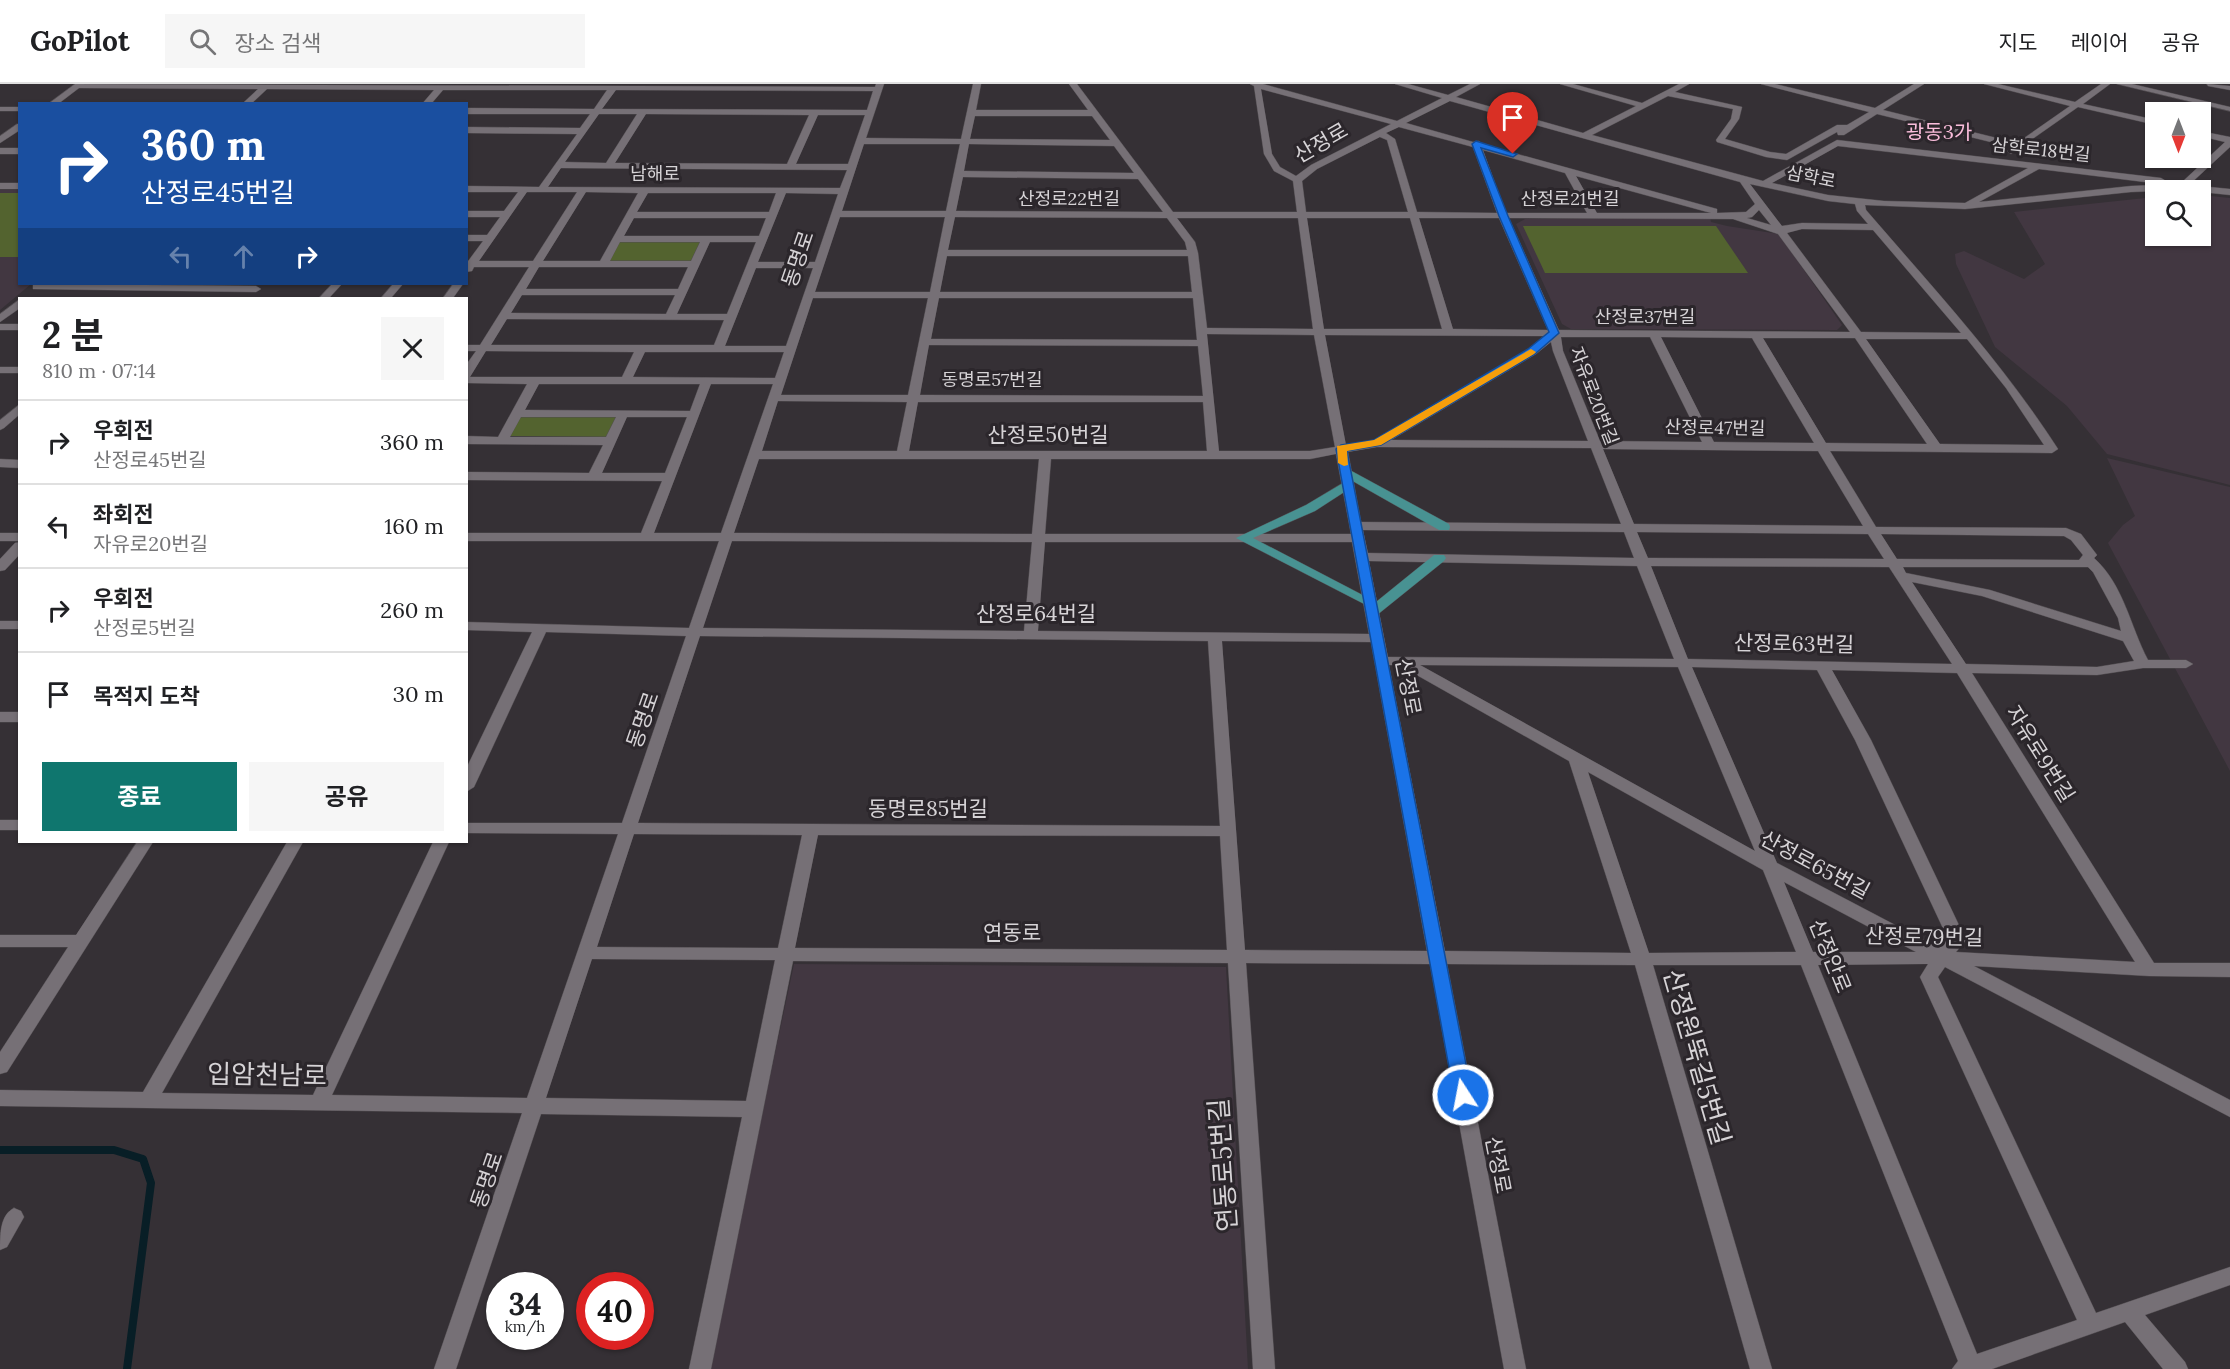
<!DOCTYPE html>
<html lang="ko">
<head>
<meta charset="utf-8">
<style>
	:root { --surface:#fff; --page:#f6f6f6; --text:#202124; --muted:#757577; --line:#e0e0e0; --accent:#0f766e }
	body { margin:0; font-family:Lora,"Noto Sans KR",serif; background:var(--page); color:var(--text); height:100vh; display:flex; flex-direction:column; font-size:22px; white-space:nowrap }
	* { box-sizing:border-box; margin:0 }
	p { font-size:20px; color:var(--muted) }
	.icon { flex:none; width:33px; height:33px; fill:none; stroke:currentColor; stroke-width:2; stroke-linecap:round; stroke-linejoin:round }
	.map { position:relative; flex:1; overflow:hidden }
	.panel { position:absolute; left:18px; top:213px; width:450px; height:546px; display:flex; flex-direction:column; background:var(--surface); border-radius:0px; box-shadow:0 2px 4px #0004 }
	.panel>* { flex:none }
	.guide { position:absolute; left:18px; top:18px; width:450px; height:183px; border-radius:0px; box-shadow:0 2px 4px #0004; background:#1a4fa0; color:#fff; overflow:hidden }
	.needle { width:39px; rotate:180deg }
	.buttons { position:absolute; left:2145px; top:18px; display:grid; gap:12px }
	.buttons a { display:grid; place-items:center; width:66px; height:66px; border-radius:0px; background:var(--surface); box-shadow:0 2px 4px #0004; font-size:30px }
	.speed { position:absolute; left:486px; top:1188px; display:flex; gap:12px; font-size:30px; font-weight:700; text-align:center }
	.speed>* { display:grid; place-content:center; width:78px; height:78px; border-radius:50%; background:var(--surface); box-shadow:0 2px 4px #0004; line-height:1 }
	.speed small { font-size:15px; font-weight:400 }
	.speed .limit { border:9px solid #d22; background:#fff; color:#111 }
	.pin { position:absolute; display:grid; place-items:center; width:51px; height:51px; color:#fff; margin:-62px -26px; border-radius:50% 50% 50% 0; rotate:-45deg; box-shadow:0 0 6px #0007 }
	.pin .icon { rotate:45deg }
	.me { position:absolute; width:66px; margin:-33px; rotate:349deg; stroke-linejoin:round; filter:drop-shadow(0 0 4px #0008) }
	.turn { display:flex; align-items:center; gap:21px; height:126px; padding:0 24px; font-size:27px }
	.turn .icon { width:78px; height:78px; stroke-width:2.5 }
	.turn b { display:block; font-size:42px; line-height:51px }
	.lanes { display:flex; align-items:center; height:57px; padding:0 24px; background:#0003; justify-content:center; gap:30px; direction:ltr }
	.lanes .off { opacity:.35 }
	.round { display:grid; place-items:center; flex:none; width:63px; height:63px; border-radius:0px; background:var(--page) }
	.overview { display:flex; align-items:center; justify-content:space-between; height:102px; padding:0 24px }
	h1 { font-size:36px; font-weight:700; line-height:45px }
	.button { display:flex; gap:12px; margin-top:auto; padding:12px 24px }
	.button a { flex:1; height:69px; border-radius:0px; background:var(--accent); color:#fff; font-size:24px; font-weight:700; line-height:69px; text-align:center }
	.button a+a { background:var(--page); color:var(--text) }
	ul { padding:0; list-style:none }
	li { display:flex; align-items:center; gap:18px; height:84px; padding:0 24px; border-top:2px solid var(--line) }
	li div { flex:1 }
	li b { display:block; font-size:22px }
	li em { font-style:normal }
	header { display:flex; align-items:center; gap:36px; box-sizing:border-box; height:84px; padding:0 30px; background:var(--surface); border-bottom:2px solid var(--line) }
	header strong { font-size:28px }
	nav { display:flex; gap:33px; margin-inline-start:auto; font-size:21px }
	.search { width:420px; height:54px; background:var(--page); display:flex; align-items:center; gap:15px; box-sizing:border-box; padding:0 21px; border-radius:0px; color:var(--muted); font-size:22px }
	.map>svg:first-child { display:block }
	.built { fill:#423741 }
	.green { fill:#53632f }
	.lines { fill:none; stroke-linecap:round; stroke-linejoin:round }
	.stream { stroke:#081e26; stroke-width:8 }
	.minor-casing { stroke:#514c50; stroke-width:1 }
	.major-casing { stroke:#514c50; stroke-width:1 }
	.minor { fill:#767076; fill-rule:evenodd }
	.major { fill:#489292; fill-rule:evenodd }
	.route { fill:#1a73e8; stroke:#114b97; stroke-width:1.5 }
	.slow { fill:#f59e0b }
	.labels { text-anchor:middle; stroke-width:6; stroke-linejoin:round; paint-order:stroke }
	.far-street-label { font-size:18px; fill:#d6d3d6; stroke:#2b262b }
	.far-quarter-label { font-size:20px; fill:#fabddb; stroke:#2b262b }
	.street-label { font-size:21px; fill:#d6d3d6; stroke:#2b262b }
	.near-street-label { font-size:26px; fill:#d6d3d6; stroke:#2b262b }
</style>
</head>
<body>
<header>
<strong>GoPilot</strong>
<div class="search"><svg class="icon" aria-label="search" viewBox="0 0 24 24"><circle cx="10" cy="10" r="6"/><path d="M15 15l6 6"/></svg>장소 검색</div>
<nav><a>지도</a><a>레이어</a><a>공유</a></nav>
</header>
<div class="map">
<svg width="2230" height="1285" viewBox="0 0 2230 1285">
	<rect width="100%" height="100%" fill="#353035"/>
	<g class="built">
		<path d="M0 106H19L20 200H31L0 226Z"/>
		<path d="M2201 111 2230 114V401L2107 370 2067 322 1995 263 1956 180 1955 170 1964 167 2024 195 2045 180 2014 128 2155 113 2156 152H2200Z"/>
		<path d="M1710 133 1711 138 1727 142 1779 150 1842 241 1837 246 1571 245 1562 240 1516 140 1525 135Z"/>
		<path d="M2107 374 2230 403V687L2108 459 2123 441 2135 432Z"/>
		<path d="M794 880 1226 883 1248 1285H708Z"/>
	</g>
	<g class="green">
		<rect x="0" y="109" width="19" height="64"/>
		<path d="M1523 142H1716L1748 189H1545Z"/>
		<path d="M619 156H701L691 178H607Z"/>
		<path d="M521 332H618L608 353 509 352Z"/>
	</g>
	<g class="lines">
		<path class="stream" d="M0 1066H114L143 1075 151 1099 127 1285"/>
		<g class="minor-casing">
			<g id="minor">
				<path d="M75 0 875 3 876 0H884L866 54 961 55 973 0H981L976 26H1088L1069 0H1077L1173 128H1297L1293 97 1274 87 1264 70 1254 2 1250 0H1263L1397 37 1442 14 1395 0H1408L1448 11 1470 0H1480L1456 13 1583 49 1636 22 1560 0H1573L1642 19 1679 0H1689L1675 8 1742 23 1739 35 1725 55 1770 68 1786 70 1837 41H1847L1869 28 1761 0H1775L1875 24 1914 0H1924L1883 26 2017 59 2070 22 1984 0H1998L2075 18 2101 0H2110L2083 20 2156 36V41L2078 23 2011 70 2007 67 2011 63 1877 30 1844 51H1838L1837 48 1787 76 1766 73 1717 58 1716 56 1731 35 1733 25 1668 12 1592 51 1763 97 1837 56 2161 94 2166 97 2161 100 2039 85 1979 118 2131 102 2180 100 2225 58 2200 52V47L2230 53V63L2189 101 2230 105V111L2182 106 2131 108 1965 125 1865 121 1866 126C1934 205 2002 278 2058 365L2052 369 1830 367 1876 443 2066 444 2081 450 2097 471 2094 474C2124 501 2130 542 2148 576H2186L2193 580 2186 584H2143L2097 591 1972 589 2154 879H2230V893L2149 892 1974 882 2230 1016V1033L1945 883 1938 893 2096 1229 2230 1183V1201L2145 1231 2185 1278 2188 1285H2163L2125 1238 1992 1285H1952L1958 1277 1801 881H1653L1772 1285H1750L1635 881 1447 880 1526 1285H1504L1430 880 1246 879 1275 1285H1253L1228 879 793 877 711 1285H689L742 1033 541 1030 456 1285H434L522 1029 0 1022V1006L143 1008 287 758H303L162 1009 313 1011 433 758H449L332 1011 527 1014 618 750 466 749V739H622L686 552 546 548 474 703 466 708V685L532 548 466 546V538L689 544 719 457H466V449H641L662 397 466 396V388L589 389 603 361 466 360V352L498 353 527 300 466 299V281L476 267H466V261H480L529 183H474L472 187 466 188V180L483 157H466V151H487L500 133H466V127H504L518 108H466V102L539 103 577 50 466 49V43L580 44 590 30H466V24L594 25 607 6H443L431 20H422L434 6 267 5 251 20H242L258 5 79 4 58 20H48ZM1261 5 1391 40 1311 81 1296 92 1280 83 1272 70ZM616 6 873 7 867 26 602 25ZM1450 17 1740 98 1755 120 1746 128 1717 129V125L1481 60 1479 57 1473 58 1406 39ZM599 30H637L606 79 565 78ZM646 30 809 31 787 80 615 79ZM818 31H865L848 80H796ZM975 32H1092L1110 56 970 55ZM1399 43 1473 63 1497 129 1417 128 1395 55 1386 49ZM1380 53 1387 56 1408 128H1306L1302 97 1317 85ZM864 60H960L946 127H842ZM969 60 1114 62 1134 89 964 87ZM1838 62 2028 84 1965 119 1884 117 1828 111 1772 99ZM1483 66 1565 89 1587 129H1506ZM561 84 847 86 840 104 548 103ZM1576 92 1711 129H1597ZM963 93 1138 95 1163 128 956 127ZM1750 100 1828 117 1855 120 1857 127 1868 140 1802 139 1782 142ZM527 108H577L533 177H479ZM586 108 638 109 600 177H543ZM648 109H776L769 128H637ZM786 109 838 110 815 178H758ZM1759 126 1771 141 1747 134 1752 133ZM840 133H945L930 208H815ZM955 133 1167 134 1185 158 1187 166H948ZM634 134H766L759 152H624ZM1177 134H1298L1313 245 1207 244 1198 169 1195 158ZM1307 134H1410L1442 245H1324ZM1419 134H1499L1548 246 1453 245ZM1509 134 1733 135 1778 150 1850 248 1559 246ZM1802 145 1873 146 1961 249 1861 248 1787 149ZM620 158H700L691 177H610ZM710 158H756L727 230H677ZM947 172H1188L1192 208H940ZM539 183H688L678 205H526ZM756 184H813L786 262H725ZM522 211H675L666 230 511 229ZM813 214H928L908 311H781ZM939 214H1193L1197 256 931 255ZM507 235 724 236 714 261H491ZM1207 250 1314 251 1335 363 1310 367H1219ZM1325 251 1544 252 1528 266 1374 356 1346 361ZM1561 253H1650L1702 358 1600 357 1563 267ZM1661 253 1752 254 1814 359 1714 358ZM1763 254H1855L1927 360 1826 359ZM1866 255H1967L2006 304 2044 361 1940 360ZM1551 258 1553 267 1588 357 1391 356 1536 270ZM929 261 1198 262 1203 312 920 311ZM486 267 634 268 622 293H470ZM645 268H784L775 294 633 293ZM539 300H700L690 327 525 326ZM711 300H773L721 449H654ZM778 317 907 318 897 367H762ZM918 318H1203L1207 367H909ZM521 333H616L606 353H510ZM627 333H687L665 389H602ZM1377 363 1591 364 1621 440 1361 438 1348 368ZM1603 365 1818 367 1863 442 1634 440ZM1336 370 1351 450H1045L1051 375H1310ZM759 375H1039L1032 450 734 449ZM1363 446 1624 448 1634 474 1368 469ZM1637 448 1868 450 1884 475 1648 474ZM1881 450 2064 452 2071 456 2083 471 2079 476 1897 475ZM732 457 1032 458 1024 547 703 544ZM1045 458H1352L1369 550 1038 547ZM1369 477 1637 482 1674 575 1388 573ZM1651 482 1889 483 1952 580 1688 575ZM1903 483H2088L2093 488 2118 534 2121 547 1990 506 1906 489ZM1912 498 1982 512 2123 557 2134 577 2097 583 1966 580ZM700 552 1208 557 1220 742 638 739ZM1222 557 1371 558 1427 867 1245 866ZM1389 581H1399L1569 677 1631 869 1445 867ZM1420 581 1678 583 1755 767ZM1692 583 1817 586 1855 656 1948 855 1939 864 1777 779ZM1832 586 1957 589 2135 878 1956 868 1966 856 1871 656ZM1588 688 1763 786 1796 868 1649 869ZM634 750 802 751 778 864 597 863ZM818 751 1220 752 1227 866 795 864ZM1784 798 1916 868H1813ZM592 875 775 876 746 1017 546 1014ZM1928 880 1920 893 2077 1236 1977 1270 1818 881Z"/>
				<path d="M2117 0H2132L2230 23V27Z"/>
				<path d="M2207 0 2230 2V6L2208 2Z"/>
				<rect x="0" y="23" width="20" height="4"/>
				<path d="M17 40H20V46L0 59V52Z"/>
				<rect x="0" y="64" width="20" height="6"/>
				<rect x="0" y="99" width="20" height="6"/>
				<path d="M37 200 256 202 261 205 256 208 33 205V201Z"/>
				<path d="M332 200H342L329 214H319Z"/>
				<path d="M393 200H403L391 214H381Z"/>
				<path d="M453 200H463L453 214H443Z"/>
				<path d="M20 215V224L0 238V230Z"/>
				<rect x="0" y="240" width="20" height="6"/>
				<rect x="0" y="283" width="20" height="6"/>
				<path d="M20 320V330L4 344 0 346V336Z"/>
				<path d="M0 375 20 376V384L0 383Z"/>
				<rect x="0" y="449" width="20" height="8"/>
				<path d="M20 458V470L5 486 0 487V475L15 459Z"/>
				<rect x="0" y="537" width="20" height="8"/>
				<rect x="0" y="628" width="20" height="10"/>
				<rect x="0" y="736" width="20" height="10"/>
				<path d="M137 758H153L7 988 0 990V968L68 863H0V851H76Z"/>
				<path d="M14 1124 21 1127 24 1133 7 1163 0 1166C0 1150 0 1131 14 1124Z"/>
			</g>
		</g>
		<g class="major-casing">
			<g id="major">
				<path d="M1346 384 1449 440 1450 443 1449 446H1439L1342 391 1340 388Z"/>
				<path d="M1348 396 1352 397 1354 400 1352 403 1315 427 1253 454 1376 518 1434 471H1444L1446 474 1444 477 1377 531 1372 532 1365 528 1370 523 1236 454 1306 421Z"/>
			</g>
		</g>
		<use href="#minor" class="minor"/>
		<use href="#major" class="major"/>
	</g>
	<path class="route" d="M1476 57 1517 70 1513 73 1481 64 1508 132 1559 249 1535 270 1381 361 1347 367 1472 1011 1469 1016 1463 1018 1457 1016 1454 1011 1336 365 1341 361 1374 356 1528 265 1549 248 1499 132 1472 60Z"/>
	<path class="slow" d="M1531 265 1536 268 1534 270 1381 361 1347 367 1348 381 1344 382 1338 379 1337 362 1374 356Z"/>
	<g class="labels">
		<g class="far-street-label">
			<text transform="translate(2041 66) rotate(6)" y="6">삼학로18번길</text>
			<text x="655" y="96">남해로</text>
			<text transform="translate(1811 93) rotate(11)" y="6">삼학로</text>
			<text x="1069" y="121">산정로22번길</text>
			<text x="1570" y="121">산정로21번길</text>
			<text x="1645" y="239">산정로37번길</text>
			<text x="992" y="302">동명로57번길</text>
			<text transform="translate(1594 312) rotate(69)" y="6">자유로20번길</text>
			<text transform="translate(1715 344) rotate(1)" y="6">산정로47번길</text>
		</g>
		<g class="far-quarter-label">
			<text x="1939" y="55">광동3가</text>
		</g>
		<g class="street-label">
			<text transform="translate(1321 59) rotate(-30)" y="7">산정로</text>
			<text transform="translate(798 175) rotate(-71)" y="7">동명로</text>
			<text x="1048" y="358">산정로50번길</text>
			<text x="1036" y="537">산정로64번길</text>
			<text transform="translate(1794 560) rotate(1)" y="7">산정로63번길</text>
			<text transform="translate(1408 603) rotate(79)" y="7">산정로</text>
			<text transform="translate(643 636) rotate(-71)" y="7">동명로</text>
			<text transform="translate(2040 670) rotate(58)" y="7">자유로9번길</text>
			<text x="928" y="732">동명로85번길</text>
			<text transform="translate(1815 781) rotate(28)" y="7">산정로65번길</text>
			<text x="1012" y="856">연동로</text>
			<text transform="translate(1924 853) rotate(1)" y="7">산정로79번길</text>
			<text transform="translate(1830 872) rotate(68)" y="7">산정안로</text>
			<text transform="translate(1498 1081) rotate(79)" y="7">산정로</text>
			<text transform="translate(487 1096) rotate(-71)" y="7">동명로</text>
		</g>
		<g class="near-street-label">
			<text transform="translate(1697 973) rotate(74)" y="9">산정원뚝길5번길</text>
			<text transform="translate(267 991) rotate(1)" y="9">입암천남로</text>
			<text transform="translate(1223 1081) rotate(-94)" y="9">연동로5번길</text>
		</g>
	</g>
</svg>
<div class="buttons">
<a><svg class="needle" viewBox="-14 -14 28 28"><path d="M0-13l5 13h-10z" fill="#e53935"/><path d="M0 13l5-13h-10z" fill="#757577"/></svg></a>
<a><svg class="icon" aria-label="search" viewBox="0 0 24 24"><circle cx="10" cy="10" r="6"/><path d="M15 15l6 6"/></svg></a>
</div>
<div class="speed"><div>34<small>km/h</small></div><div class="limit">40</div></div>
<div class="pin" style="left:1513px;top:70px;background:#d93025"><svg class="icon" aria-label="arrive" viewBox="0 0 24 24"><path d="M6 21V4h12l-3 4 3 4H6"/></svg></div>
<svg class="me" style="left:1463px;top:1011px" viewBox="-20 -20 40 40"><circle r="17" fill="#1a73e8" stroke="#fff" stroke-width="3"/><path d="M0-11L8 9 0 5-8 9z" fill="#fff"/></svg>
<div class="guide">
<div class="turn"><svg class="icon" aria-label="right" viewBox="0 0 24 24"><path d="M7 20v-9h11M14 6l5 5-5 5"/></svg><div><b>360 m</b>산정로45번길</div></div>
<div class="lanes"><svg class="icon off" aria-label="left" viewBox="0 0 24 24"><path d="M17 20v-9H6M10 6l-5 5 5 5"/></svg><svg class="icon off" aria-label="ahead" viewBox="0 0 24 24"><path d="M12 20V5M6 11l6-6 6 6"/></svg><svg class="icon" aria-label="right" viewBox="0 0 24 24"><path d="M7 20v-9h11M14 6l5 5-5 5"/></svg></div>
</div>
<section class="panel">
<div class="overview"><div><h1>2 분</h1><p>810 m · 07:14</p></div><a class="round"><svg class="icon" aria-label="close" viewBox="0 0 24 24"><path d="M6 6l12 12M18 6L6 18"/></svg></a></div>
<ul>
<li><svg class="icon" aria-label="right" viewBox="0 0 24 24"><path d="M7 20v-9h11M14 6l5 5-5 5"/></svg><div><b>우회전</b><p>산정로45번길</p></div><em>360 m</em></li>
<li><svg class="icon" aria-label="left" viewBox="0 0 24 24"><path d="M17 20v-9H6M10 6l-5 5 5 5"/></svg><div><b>좌회전</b><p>자유로20번길</p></div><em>160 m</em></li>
<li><svg class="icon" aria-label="right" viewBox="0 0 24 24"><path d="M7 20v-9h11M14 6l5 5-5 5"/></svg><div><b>우회전</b><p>산정로5번길</p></div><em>260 m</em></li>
<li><svg class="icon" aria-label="arrive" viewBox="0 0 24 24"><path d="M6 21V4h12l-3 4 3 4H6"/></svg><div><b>목적지 도착</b></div><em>30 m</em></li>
</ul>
<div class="button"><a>종료</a><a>공유</a></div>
</section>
</div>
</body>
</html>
